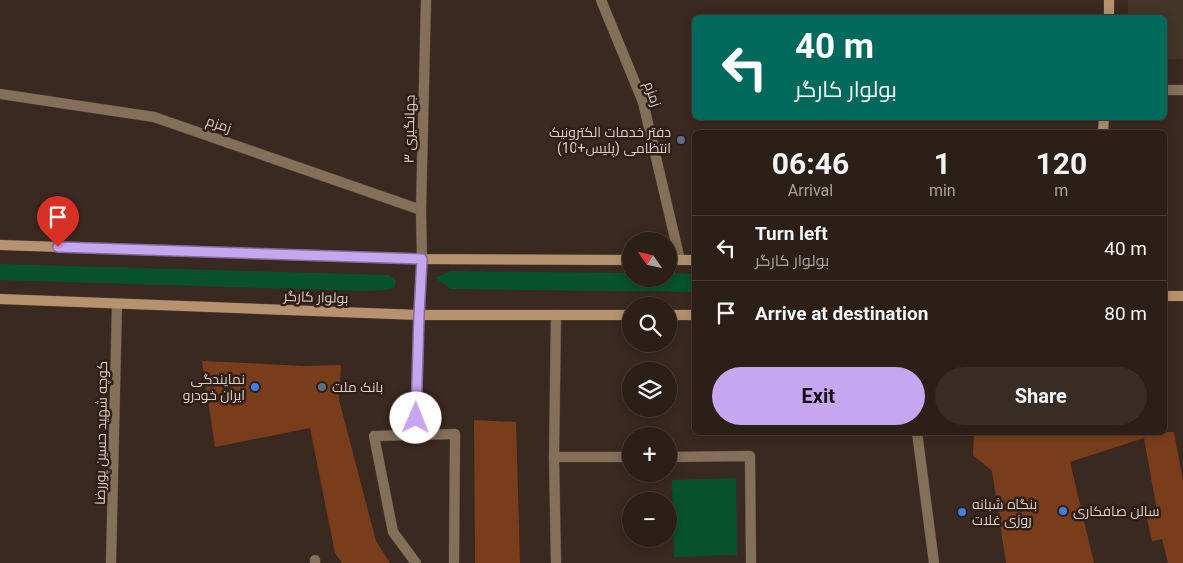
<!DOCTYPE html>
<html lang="en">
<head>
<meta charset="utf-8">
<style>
	:root { --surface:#2c1f18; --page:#382c25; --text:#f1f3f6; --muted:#a6a2a2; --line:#483d37; --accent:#c7a6f0 }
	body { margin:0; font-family:Roboto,Cairo,sans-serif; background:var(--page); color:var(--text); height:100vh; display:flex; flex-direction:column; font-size:19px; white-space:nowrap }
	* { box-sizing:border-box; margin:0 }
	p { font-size:16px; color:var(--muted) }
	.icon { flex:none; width:28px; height:28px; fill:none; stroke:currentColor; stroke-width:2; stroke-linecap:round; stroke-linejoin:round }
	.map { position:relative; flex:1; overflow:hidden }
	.panel { position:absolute; left:692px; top:130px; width:475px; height:305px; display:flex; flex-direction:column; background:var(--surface); border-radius:8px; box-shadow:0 2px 12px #0003,0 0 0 1px var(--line) }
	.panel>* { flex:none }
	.top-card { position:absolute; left:692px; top:15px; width:475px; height:105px; border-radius:8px; box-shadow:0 2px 12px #0003,0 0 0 1px var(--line); background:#00695c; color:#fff; overflow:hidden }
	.needle { width:32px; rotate:304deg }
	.buttons { position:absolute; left:622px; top:232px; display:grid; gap:10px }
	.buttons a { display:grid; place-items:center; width:55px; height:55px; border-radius:50%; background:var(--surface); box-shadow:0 2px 12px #0003,0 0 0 1px var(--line); font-size:25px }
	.pin { position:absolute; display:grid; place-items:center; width:42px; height:42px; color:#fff; margin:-51px -21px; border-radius:50% 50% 50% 0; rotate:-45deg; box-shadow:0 0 5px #0007 }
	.pin .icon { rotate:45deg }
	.me { position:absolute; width:55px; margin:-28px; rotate:1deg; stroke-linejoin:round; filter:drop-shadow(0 0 4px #0008) }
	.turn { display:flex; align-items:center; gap:18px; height:105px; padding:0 20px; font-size:22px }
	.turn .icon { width:65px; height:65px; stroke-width:2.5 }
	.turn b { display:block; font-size:35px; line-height:42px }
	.eta { display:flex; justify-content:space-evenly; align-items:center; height:85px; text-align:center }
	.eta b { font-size:30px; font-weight:700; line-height:35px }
	.cta { display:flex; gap:10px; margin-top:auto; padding:10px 20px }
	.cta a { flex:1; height:58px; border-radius:30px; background:var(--accent); color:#111; font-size:20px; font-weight:700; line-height:58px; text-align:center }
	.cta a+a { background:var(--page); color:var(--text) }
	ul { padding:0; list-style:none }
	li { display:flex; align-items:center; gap:15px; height:65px; padding:0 20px; border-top:1px solid var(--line) }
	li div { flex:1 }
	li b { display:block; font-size:19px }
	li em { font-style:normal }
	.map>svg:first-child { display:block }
	.education { fill:#433528 }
	.green { fill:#07522c }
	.building { fill:#7a3d1b }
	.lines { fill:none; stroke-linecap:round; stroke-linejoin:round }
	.lane-casing { stroke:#54443b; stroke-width:11 }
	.street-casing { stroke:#54443b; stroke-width:11 }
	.secondary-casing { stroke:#54443b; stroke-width:11 }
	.lane { stroke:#846f58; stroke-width:10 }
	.street { stroke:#846f58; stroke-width:10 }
	.secondary { stroke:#b6936e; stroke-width:10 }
	.route-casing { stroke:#816c9c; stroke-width:12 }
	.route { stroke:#c7a6f0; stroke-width:9 }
	.service-dot { fill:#5c6f8a; stroke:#301f17; stroke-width:2 }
	.shop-dot { fill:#3f7fe0; stroke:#301f17; stroke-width:2 }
	.labels { text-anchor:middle; stroke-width:5; stroke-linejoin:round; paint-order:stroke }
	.street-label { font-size:14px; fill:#dbcfca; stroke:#301f17 }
	.poi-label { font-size:14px; fill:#dbcfca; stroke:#301f17; text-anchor:start }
</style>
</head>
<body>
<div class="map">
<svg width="1183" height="563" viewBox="0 0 1183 563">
	<rect width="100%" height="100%" fill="#3a2920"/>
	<path class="education" d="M1128 0H1183V59H1165V18L1128 17Z"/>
	<g class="green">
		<path d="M0 264 389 275 396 281 394 288 383 290 362 291 0 280Z"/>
		<path d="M451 271 631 273V279H669V273L695 274V292L451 289 435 278Z"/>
		<path d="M736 478 737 555 674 557 672 480Z"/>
	</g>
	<g class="building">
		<path d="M202 361 305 366 341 365 339 400 376 541 390 563H342L335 553 310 428 215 447Z"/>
		<path d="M474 420 516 422 520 563H475Z"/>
		<path d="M974 432H1174L1183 480V563H1168L1162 539 1152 541 1146 514 1157 511 1144 438 1070 462 1094 563H1006L992 471 973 455Z"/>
	</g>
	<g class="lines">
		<g class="lane-casing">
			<g id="lane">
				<path d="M556 315 554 457 556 563"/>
				<path d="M416 435 419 315"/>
				<path d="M554 457H631"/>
				<path d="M669 457 750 456 751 563"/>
				<path d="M416 563 393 532 374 436 455 434 454 563"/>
			</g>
		</g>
		<g class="street-casing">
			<g id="street">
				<path d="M601 0 643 102 680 260"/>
				<path d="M1165 90H1183"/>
				<path d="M0 94 154 117 421 210"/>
				<path d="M422 259 421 210 426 0"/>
				<path d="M917 432 934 563"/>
				<path d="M315 560V563"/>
				<path d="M111 563 117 304"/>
			</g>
		</g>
		<g class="secondary-casing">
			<g id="secondary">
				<path d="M1109 18V0"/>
				<path d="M1103 132 1104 118"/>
				<path d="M0 245 422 259 631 260"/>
				<path d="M669 260H695"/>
				<path d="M1165 296H1183"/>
				<path d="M0 299 419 315H631"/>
				<path d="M419 315 422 259"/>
				<path d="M669 315H695"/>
			</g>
		</g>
		<use href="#lane" class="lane"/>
		<use href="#street" class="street"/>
		<use href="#secondary" class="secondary"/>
	</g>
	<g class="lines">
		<g class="route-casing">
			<path id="route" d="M58 247 422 259 419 315 416 418"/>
		</g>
		<use href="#route" class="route"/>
	</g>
	<g class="service-dot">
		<circle cx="681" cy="140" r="5"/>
		<circle cx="322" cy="387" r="5"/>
	</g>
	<g class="shop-dot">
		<circle cx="255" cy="387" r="5"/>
		<circle cx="1063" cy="511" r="5"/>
		<circle cx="962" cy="512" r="5"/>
	</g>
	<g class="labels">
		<g class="street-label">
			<text transform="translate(653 94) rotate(71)" y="5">زمزم</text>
			<text transform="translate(219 124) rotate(19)" y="5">زمزم</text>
			<text transform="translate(409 129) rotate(-89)" y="5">جهانگیری ۳</text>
			<text transform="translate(316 297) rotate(2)" y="5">بولوار کارگر</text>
			<text transform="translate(101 433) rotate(-89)" y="5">کوچه شهید حسین پوررضا</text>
		</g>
		<g class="poi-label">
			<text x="671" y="137" text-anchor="end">دفتر خدمات الکترونیک<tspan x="671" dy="16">انتظامی (پلیس+10)</tspan></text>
			<text x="245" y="384" text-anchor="end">نمایندگی<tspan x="245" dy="16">ایران خودرو</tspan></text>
			<text x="332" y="392">بانک ملت</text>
			<text x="972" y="509">بنگاه شبانه<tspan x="972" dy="16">روزی غلات</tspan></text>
			<text x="1073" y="516">سالن صافكارى</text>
		</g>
	</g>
</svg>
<div class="buttons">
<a><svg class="needle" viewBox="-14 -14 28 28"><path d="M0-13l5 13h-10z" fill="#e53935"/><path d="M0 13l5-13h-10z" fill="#a6a2a2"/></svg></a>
<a><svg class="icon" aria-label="search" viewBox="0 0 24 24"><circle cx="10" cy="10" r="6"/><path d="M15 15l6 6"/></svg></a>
<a><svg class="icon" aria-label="layers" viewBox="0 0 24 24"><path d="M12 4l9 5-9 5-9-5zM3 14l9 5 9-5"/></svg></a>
<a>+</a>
<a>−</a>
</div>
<div class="pin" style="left:58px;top:247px;background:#d93025"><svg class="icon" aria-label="arrive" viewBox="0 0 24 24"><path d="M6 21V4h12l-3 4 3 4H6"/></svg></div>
<svg class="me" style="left:416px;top:418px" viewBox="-20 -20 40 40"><circle r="19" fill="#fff"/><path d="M0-13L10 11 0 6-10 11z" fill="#c7a6f0"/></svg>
<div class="top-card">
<div class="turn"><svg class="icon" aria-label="left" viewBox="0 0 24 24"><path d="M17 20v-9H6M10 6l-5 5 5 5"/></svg><div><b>40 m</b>بولوار کارگر</div></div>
</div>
<section class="panel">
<div class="eta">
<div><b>06:46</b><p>Arrival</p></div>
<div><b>1</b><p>min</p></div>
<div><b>120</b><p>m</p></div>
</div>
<ul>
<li><svg class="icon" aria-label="left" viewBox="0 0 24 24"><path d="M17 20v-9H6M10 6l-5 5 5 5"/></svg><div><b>Turn left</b><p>بولوار کارگر</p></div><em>40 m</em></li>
<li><svg class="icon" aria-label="arrive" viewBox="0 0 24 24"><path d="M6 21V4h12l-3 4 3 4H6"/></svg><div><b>Arrive at destination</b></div><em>80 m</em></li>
</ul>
<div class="cta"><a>Exit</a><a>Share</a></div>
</section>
</div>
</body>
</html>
